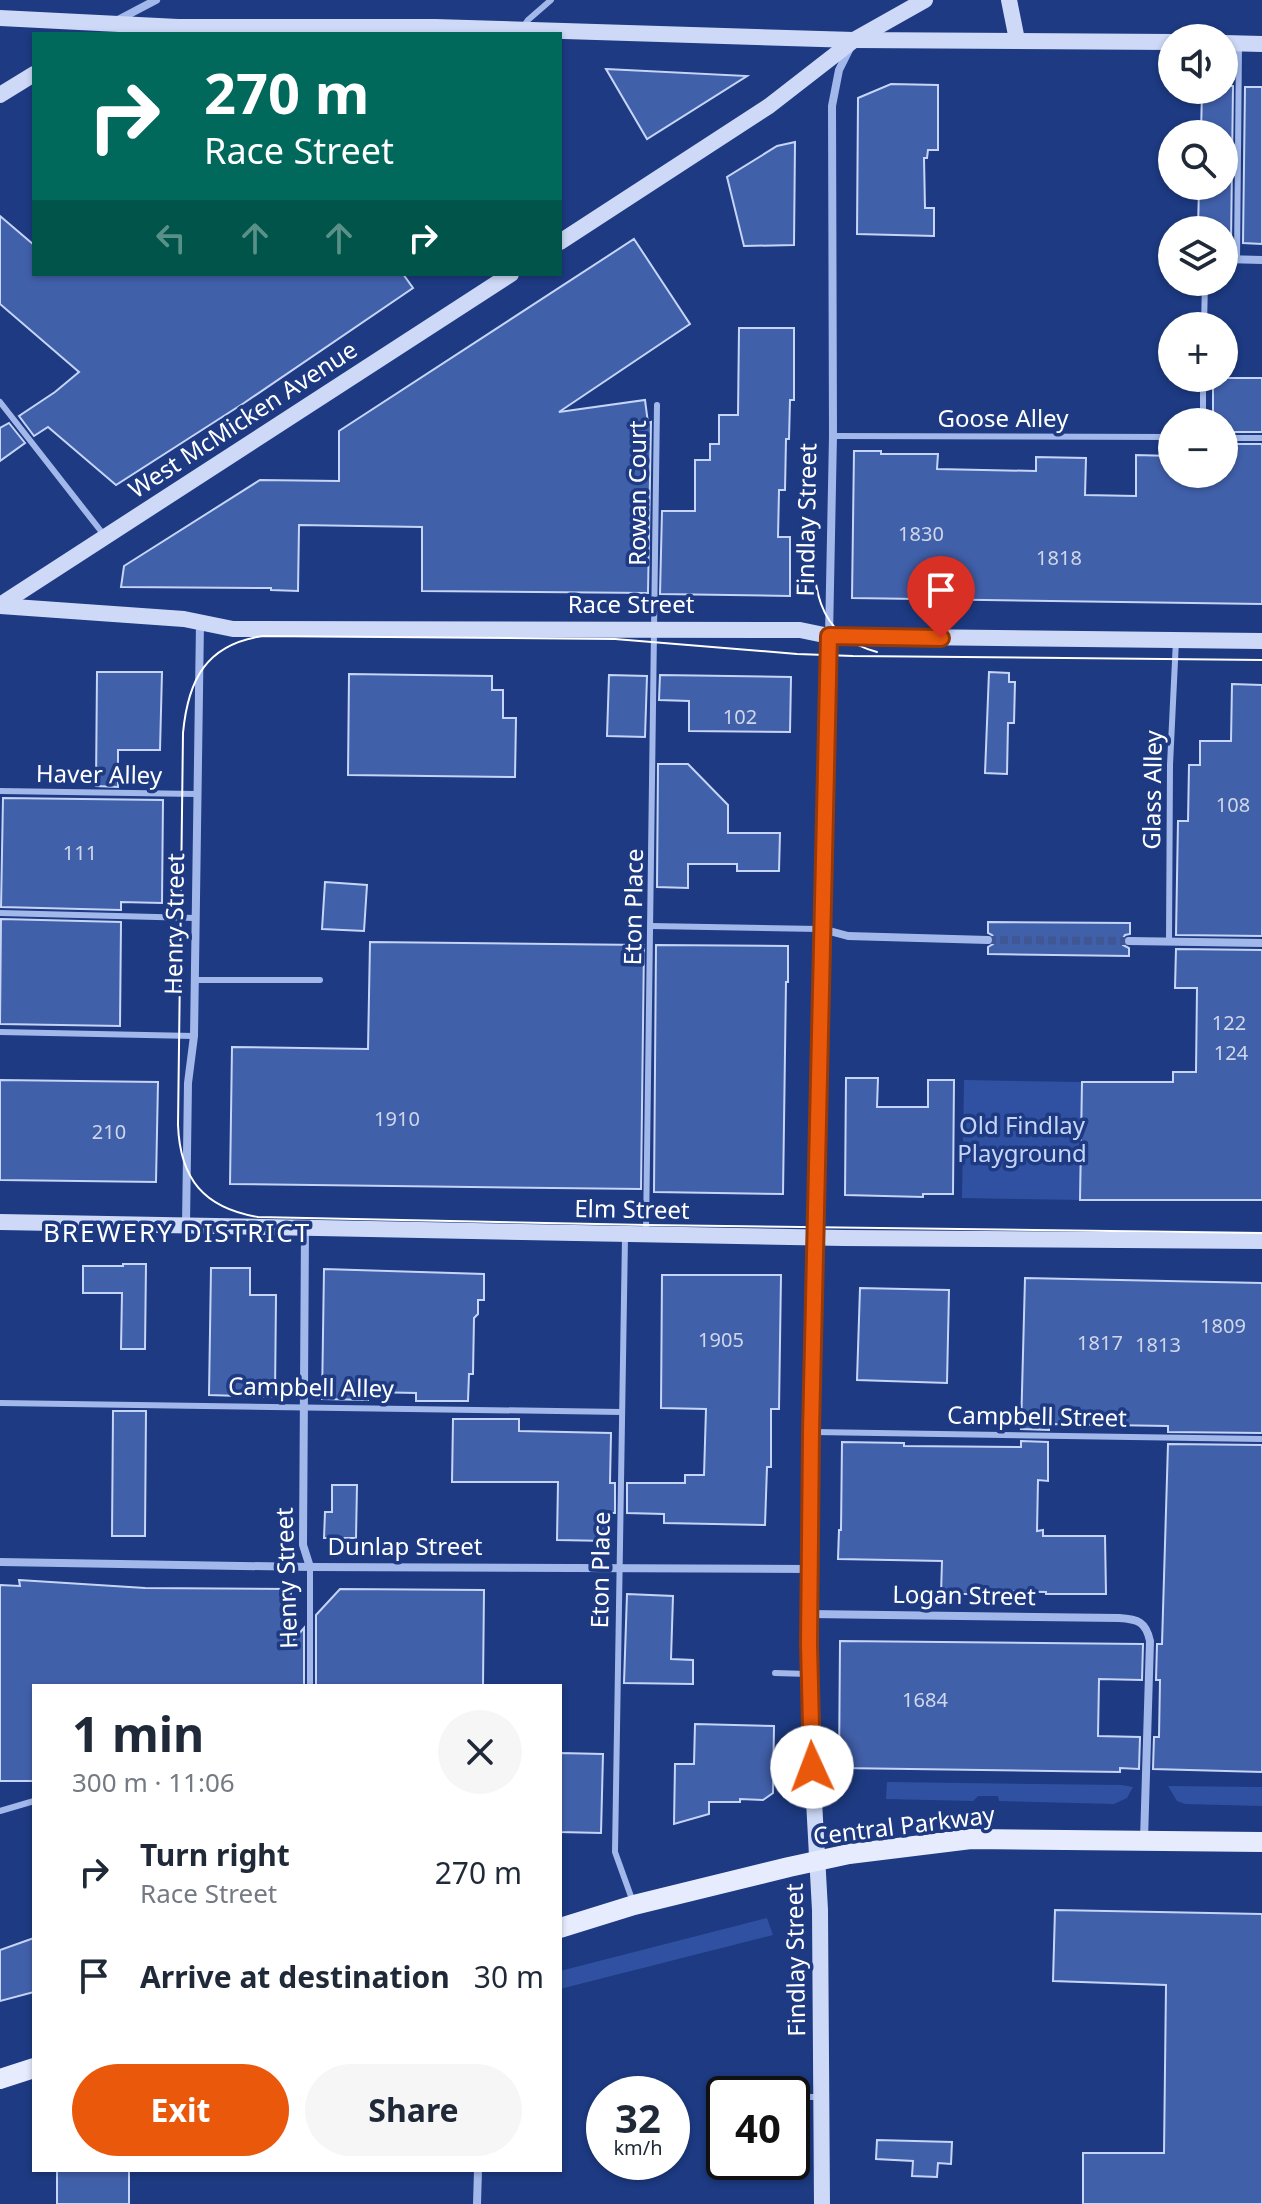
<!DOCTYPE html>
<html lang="en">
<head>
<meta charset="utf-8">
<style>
	:root { --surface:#fff; --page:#f6f6f7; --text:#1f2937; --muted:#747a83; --accent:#ea580c }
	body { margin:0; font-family:"Noto Sans",sans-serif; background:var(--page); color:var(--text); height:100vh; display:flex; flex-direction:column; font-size:30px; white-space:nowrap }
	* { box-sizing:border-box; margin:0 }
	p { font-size:26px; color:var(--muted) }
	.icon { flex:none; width:44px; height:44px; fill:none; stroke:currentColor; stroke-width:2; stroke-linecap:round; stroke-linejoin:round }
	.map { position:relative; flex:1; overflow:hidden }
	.drawer { position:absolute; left:32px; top:1684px; width:530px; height:488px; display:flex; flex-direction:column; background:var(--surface); border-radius:0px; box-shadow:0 2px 6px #0004 }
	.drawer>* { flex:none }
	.guide { position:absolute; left:32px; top:32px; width:530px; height:244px; border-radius:0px; box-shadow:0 2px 6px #0004; background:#00695c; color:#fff; overflow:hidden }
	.tools { position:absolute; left:1158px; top:24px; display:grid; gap:16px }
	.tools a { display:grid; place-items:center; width:80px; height:80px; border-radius:50%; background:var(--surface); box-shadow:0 2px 6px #0004; font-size:40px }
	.speed { position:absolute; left:586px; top:2076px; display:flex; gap:16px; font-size:40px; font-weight:700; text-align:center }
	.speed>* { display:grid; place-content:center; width:104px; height:104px; border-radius:50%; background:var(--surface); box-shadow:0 2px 6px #0004; line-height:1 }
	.speed small { font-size:20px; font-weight:400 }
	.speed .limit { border:4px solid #111; border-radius:12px; background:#fff; color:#111 }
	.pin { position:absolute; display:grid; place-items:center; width:68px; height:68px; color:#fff; margin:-82px -34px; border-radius:50% 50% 50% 0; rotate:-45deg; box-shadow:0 0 8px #0007 }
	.pin .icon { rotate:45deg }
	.me { position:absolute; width:88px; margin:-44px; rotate:358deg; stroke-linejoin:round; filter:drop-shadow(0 0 6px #0008) }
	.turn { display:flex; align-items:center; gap:28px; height:168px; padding:0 40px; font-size:36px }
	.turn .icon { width:104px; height:104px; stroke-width:2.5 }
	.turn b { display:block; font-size:56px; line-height:68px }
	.lanes { display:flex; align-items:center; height:76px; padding:0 40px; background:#0003; justify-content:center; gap:40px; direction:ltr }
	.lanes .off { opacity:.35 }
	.round { display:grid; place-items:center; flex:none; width:84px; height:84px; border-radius:42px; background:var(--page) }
	.summary { display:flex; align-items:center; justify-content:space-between; height:136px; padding:0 40px }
	h1 { font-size:48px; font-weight:700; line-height:60px }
	.action { display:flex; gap:16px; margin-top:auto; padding:16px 40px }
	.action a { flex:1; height:92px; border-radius:48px; background:var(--accent); color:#fff; font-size:32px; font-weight:700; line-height:92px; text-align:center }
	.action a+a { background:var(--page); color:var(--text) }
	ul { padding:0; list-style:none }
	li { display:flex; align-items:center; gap:24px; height:104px; padding:0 40px }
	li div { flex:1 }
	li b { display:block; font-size:30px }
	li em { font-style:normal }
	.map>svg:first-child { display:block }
	.green { fill:#3051a1 }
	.building { fill:#4160aa; stroke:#c6d5f7; stroke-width:2 }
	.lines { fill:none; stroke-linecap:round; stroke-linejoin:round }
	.street-tunnel { stroke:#3f5895; stroke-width:8; stroke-dasharray:8 4; stroke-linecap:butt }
	.lane { stroke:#a2b8ea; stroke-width:6 }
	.street { stroke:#a2b8ea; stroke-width:8 }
	.secondary { stroke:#cdd9f7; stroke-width:16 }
	.primary { stroke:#e6ecfe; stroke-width:20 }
	.tram { stroke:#fff; stroke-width:2 }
	.route-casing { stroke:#983908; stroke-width:20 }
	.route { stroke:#ea580c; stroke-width:14 }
	.labels { text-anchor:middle; stroke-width:7; stroke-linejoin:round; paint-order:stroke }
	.number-label { font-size:20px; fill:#d0d7ea }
	.street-label { font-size:24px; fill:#fff; stroke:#1d3a82 }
	.park-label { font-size:24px; fill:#c6d5f7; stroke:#1d3a82 }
	.neighbourhood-label { font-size:26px; letter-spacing:2px; fill:#fff; stroke:#1d3a82 }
</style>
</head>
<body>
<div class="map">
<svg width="1262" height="2204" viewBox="0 0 1262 2204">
	<rect width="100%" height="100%" fill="#1d3a82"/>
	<g class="green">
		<path d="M964 1080 1082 1082 1080 1200 962 1198Z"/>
		<path d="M887 1782 1122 1785 1133 1787 1127 1798 1114 1804 999 1801 998 1796H978L973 1801 886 1799Z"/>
		<path d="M1168 1786 1262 1787V1806L1185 1804 1177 1801Z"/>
		<path d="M767 1918 773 1935 560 1989V1971Z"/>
	</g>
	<g class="building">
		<path d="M606 69 747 76 647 139Z"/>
		<path d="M891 84 938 85V150H928L927 158H924L925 208H934V236L857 234 858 98Z"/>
		<path d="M1224 86H1233L1231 243H1224V230H1198L1199 186H1224V134H1201L1202 90H1224Z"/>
		<path d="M1245 87H1262V244L1243 243Z"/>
		<path d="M795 142 794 245 744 246 727 177 777 146Z"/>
		<path d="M0 216 34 245V274H403L413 288 244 403 116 485 48 427 34 436 19 416 55 392 79 372 0 304Z"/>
		<path d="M634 239 690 324 559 412 645 400 648 423 651 422 648 593 422 591V527L299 525 298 591 271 590V588L121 587 124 566 260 480 339 481V431Z"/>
		<path d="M739 328H794V400H790L789 439H786L785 490H779L778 537H790V596L660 594 662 511H695V460H710V444H719V415H738Z"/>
		<path d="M1213 378H1262V432H1224V422H1213Z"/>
		<path d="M9 423 25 443 0 461V428Z"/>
		<path d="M1224 444H1262V604L852 598 854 451H881V454H938L937 469 1036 471V457L1086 458 1085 495 1136 496V455L1172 456V474H1224Z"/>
		<path d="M97 672H162L160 750H118V787L96 786Z"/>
		<path d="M989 672 1009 673V682H1015L1014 723H1008L1007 774 985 773Z"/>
		<path d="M349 674 492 676V690H503V718H516L515 777 348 775Z"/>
		<path d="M609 675 647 676 645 737 607 736Z"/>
		<path d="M660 675 791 677 790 732 689 731V701L659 700Z"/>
		<path d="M1232 684 1262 685V936L1176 935 1178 821H1188L1189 765H1200V741H1231Z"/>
		<path d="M658 764H688L728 805V833H780L779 871H737V864H688V888L657 887Z"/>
		<path d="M3 798 163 800 162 903 121 902V910L1 907Z"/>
		<path d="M325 882 367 885 364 931 322 929Z"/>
		<path d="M1 919 121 922 120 1026 0 1024Z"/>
		<path d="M988 922 1130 923V934L1125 935 1122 940 1123 945 1129 948V956L988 954V947L993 944 995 939 992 935 988 933Z"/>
		<path d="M370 942 644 945 641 1189 230 1184 232 1047 368 1049Z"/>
		<path d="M656 945 788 946V982H786L783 1194 654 1192Z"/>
		<path d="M1176 949 1262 950V1200H1080L1082 1082H1173V1072H1196L1197 988H1175Z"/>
		<path d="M846 1078H878L877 1107H928V1080H954L953 1194H923V1197L845 1195Z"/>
		<path d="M0 1080 158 1082 156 1182 0 1180Z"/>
		<path d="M123 1264H146L145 1349H121L122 1293H83V1266H123Z"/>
		<path d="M211 1268H250V1295H276L275 1397 209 1395Z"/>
		<path d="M324 1269 484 1274V1300H478V1314L474 1318 473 1374H469L468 1401H416V1393L368 1392V1400L322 1399Z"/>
		<path d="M662 1275H781L779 1409H771V1467H767L765 1525 664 1523V1514L627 1513V1483H685V1475H704L706 1409 661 1408Z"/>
		<path d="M1025 1278 1262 1283V1433L1168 1432V1426L1049 1424V1430L1021 1429Z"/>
		<path d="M860 1288 949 1290 947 1383 857 1380Z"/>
		<path d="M113 1411H146L145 1536H112Z"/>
		<path d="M453 1419H519V1431L611 1433 610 1483H615V1513H609L608 1541 557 1540 558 1482H452Z"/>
		<path d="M1021 1441 1048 1442V1481L1038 1480 1037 1531 1043 1530V1536H1105L1106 1594H1046V1592L982 1591V1594H941L942 1561 838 1559 839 1530H841L842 1442 904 1443V1446L1021 1447Z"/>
		<path d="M1168 1444 1262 1445V1772L1153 1769 1154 1737H1159L1160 1680H1156L1157 1644H1162Z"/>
		<path d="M332 1485H357L356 1538H324L325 1512H332Z"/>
		<path d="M19 1580 145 1588 291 1589V1643L304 1628V1686H34V1781H0V1585L20 1586Z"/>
		<path d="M340 1589 484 1590 483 1686H316V1615Z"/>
		<path d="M627 1594 673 1596 671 1659 693 1660V1684L624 1683Z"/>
		<path d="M840 1641 1143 1644 1142 1680 1099 1679 1098 1736 1140 1737 1139 1769 1120 1768V1772L839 1768Z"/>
		<path d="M695 1724 774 1726 773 1793 763 1800 740 1799V1802H709V1814L674 1824 675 1764H694Z"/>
		<path d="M560 1753 603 1754 601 1833 560 1832Z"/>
		<path d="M1055 1910 1262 1914V2204H1083V2153H1164L1166 1985 1053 1981Z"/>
		<path d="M34 1938V1992L0 2001V1950Z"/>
		<path d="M877 2140 952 2142 951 2164 938 2163 937 2177 912 2176 913 2161 876 2159Z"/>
		<rect x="57" y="2170" width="72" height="34"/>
	</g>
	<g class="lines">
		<path class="street-tunnel" d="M988 940 1129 941"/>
		<g class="lane">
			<path d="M524 26 528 20 551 0"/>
			<path d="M1237 259 1239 44"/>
			<path d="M1204 326 1205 282"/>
			<path d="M0 402 104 535"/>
			<path d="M1203 422V378"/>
			<path d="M833 436 1172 437"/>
			<path d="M1224 438H1262"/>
			<path d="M0 791 197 794"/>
			<path d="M0 913 195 918"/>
			<path d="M651 926 819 929"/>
			<path d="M1169 941 1170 765 1176 640"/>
			<path d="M194 980H320"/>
			<path d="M0 1032 194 1036"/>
			<path d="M646 1231 657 405"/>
			<path d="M625 1237 615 1852 633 1902"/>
			<path d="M0 1403 622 1412"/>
			<path d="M814 1432 1262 1439"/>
			<path d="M310 1567V1686"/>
			<path d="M775 1673 808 1674"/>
			<path d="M0 1811 34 1801"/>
			<path d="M792 2097H818"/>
		</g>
		<g class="street">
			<path d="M116 21 156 0"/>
			<path d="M1224 259 1262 260"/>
			<path d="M829 636 833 436 832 106 839 70 850 48"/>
			<path d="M822 929 848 936 988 940"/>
			<path d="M1129 941 1262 943"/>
			<path d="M186 1225 188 1083 194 1036 200 623"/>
			<path d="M305 1229 303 1545 310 1567"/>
			<path d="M0 1562 310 1567 809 1569"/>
			<path d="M809 1614 1119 1618C1138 1619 1146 1622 1150 1641L1144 1840"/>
			<path d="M477 2204 478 2170"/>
		</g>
		<g class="secondary">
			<path d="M1009 0 1017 40"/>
			<path d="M0 18 178 27H435L854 40 1172 42"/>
			<path d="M1224 43 1262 44"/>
			<path d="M0 95 34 74"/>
			<path d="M560 242 769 106 854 40 925 0"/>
			<path d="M0 605 511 274"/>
			<path d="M0 606 184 619 233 629 800 630 829 636 1262 641"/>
			<path d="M0 1222 844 1238 1262 1241"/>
			<path d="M822 2204 820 1910 809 1710V1614L811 1432 829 636"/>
		</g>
		<g class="primary">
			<path d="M560 1928 634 1905 789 1867 849 1854 971 1839 1262 1842"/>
			<path d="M0 2079 34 2068"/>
		</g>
		<g class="tram">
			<path d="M813 527C813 582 813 635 877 652"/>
			<path d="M1262 660 853 656 797 654 615 639 263 636C206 644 188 680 183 733L178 1125C180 1179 204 1208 258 1217L647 1225 1262 1233"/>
		</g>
	</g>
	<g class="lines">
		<g class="route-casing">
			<path id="route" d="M812 1767 809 1644 811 1432 829 636 941 638"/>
		</g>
		<use href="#route" class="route"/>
	</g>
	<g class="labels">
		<g class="number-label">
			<text x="921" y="541">1830</text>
			<text x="1059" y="565">1818</text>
			<text x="740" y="724">102</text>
			<text x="1233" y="812">108</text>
			<text x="80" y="860">111</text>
			<text x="1229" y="1030">122</text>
			<text x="1231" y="1060">124</text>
			<text x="397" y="1126">1910</text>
			<text x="109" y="1139">210</text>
			<text x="1223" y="1333">1809</text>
			<text x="721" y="1347">1905</text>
			<text x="1100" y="1350">1817</text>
			<text x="1158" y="1352">1813</text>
			<text x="925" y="1707">1684</text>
		</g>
		<g class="street-label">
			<text x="1003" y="427">Goose Alley</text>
			<text transform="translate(243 420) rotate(-33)" y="8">West McMicken Avenue</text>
			<text transform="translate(638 493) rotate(-90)" y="8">Rowan Court</text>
			<text transform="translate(807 520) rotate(-89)" y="8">Findlay Street</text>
			<text x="631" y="613">Race Street</text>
			<text transform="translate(99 775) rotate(1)" y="8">Haver Alley</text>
			<text transform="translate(1153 790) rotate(-89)" y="8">Glass Alley</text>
			<text transform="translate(634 907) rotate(-89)" y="8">Eton Place</text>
			<text transform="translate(175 924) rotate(-89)" y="8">Henry Street</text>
			<text transform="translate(632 1210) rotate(1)" y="8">Elm Street</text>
			<text transform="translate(311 1388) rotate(1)" y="8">Campbell Alley</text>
			<text transform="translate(1037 1417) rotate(1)" y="8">Campbell Street</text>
			<text x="405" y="1555">Dunlap Street</text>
			<text transform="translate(601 1570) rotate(-89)" y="8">Eton Place</text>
			<text transform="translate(287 1578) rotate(-92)" y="8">Henry Street</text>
			<text transform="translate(964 1596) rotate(1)" y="8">Logan Street</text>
			<text transform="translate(904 1826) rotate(-7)" y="8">Central Parkway</text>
			<text transform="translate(796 1960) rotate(-91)" y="8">Findlay Street</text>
		</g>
		<g class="park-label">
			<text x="1022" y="1134">Old Findlay<tspan x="1022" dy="28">Playground</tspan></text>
		</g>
		<g class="neighbourhood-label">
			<text x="177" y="1242">BREWERY DISTRICT</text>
		</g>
	</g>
</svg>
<div class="tools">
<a><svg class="icon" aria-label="sound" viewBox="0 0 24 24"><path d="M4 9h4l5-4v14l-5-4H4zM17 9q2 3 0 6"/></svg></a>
<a><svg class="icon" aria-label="search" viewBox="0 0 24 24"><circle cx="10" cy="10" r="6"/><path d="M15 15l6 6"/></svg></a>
<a><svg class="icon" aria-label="layers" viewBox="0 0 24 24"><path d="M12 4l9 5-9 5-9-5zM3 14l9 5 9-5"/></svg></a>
<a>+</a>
<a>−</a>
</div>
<div class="speed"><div>32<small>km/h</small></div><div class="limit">40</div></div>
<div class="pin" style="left:941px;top:638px;background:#d93025"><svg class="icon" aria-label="arrive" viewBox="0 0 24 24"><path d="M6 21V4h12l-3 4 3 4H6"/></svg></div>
<svg class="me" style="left:812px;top:1767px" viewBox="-20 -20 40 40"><circle r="19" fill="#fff"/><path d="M0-13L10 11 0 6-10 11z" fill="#ea580c"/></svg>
<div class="guide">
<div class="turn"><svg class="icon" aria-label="right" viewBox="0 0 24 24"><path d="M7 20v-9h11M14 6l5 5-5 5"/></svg><div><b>270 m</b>Race Street</div></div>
<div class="lanes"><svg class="icon off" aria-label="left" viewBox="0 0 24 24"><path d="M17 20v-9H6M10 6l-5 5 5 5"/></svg><svg class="icon off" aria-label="ahead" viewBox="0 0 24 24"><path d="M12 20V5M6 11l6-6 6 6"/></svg><svg class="icon off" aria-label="ahead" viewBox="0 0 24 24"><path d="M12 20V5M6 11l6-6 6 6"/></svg><svg class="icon" aria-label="right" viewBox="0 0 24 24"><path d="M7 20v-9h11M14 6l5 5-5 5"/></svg></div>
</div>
<section class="drawer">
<div class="summary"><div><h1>1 min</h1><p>300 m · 11:06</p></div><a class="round"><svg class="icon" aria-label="close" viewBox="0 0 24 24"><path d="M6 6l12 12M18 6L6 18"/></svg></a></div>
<ul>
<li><svg class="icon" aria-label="right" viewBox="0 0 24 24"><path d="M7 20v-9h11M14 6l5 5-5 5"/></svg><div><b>Turn right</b><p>Race Street</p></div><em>270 m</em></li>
<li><svg class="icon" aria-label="arrive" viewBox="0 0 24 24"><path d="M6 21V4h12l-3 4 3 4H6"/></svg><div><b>Arrive at destination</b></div><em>30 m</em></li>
</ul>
<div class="action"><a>Exit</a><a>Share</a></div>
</section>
</div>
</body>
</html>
